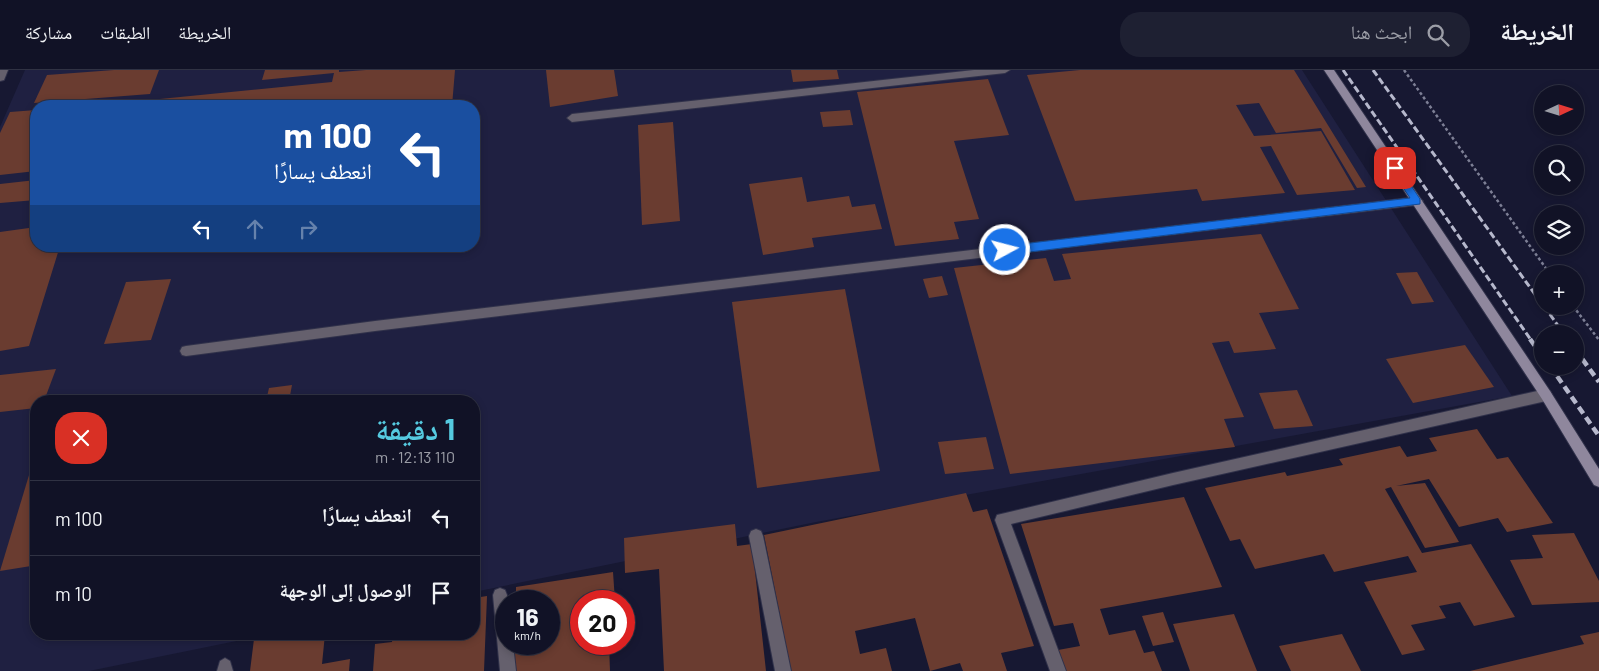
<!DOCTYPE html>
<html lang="ar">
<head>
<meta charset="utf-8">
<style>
	:root { --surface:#111226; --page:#1e2032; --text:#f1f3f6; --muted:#9c9ea7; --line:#303243; --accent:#55cae0 }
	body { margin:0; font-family:Barlow,"Noto Naskh Arabic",sans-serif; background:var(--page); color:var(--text); direction:rtl; height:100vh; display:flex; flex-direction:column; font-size:19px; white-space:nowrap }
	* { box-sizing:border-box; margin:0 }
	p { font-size:16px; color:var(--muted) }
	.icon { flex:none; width:28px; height:28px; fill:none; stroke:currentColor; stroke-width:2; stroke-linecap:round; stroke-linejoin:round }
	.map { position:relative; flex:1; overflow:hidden; direction:ltr }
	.side { position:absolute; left:30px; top:325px; width:450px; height:245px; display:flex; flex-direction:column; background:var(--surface); border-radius:20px; box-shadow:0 2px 8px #0003,0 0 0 1px var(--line); direction:rtl }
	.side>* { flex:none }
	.guide { position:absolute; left:30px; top:30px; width:450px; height:152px; border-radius:20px; box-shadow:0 2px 8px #0003,0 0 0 1px var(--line); direction:rtl; background:#1a4fa0; color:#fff; overflow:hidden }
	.needle { width:32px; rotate:86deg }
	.tools { position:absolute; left:1534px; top:15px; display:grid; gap:10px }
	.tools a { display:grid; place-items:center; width:50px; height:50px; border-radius:50%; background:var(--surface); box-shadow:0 2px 8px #0003,0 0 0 1px var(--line); font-size:25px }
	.speed { position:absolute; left:495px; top:520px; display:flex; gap:10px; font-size:25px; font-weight:700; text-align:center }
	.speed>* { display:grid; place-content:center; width:65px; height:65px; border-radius:50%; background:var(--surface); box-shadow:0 2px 8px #0003,0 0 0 1px var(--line); line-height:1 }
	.speed small { font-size:12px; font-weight:400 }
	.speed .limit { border:8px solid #d22; background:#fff; color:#111 }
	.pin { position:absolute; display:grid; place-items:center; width:42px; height:42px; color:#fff; margin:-21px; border-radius:10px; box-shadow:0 2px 8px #0006 }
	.me { position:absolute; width:55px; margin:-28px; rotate:83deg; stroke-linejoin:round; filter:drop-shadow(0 0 4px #0008) }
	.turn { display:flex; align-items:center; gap:18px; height:105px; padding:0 25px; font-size:22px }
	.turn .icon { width:65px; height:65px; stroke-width:2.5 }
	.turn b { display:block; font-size:35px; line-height:42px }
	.lanes { display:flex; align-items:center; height:48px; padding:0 25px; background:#0003; justify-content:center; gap:25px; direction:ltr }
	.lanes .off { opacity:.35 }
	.round { display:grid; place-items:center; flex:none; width:52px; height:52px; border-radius:20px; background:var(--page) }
	.head { display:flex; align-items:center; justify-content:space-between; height:85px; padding:0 25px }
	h1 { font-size:30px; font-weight:700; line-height:38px; color:var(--accent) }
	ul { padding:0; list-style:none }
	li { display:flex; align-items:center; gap:15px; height:75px; padding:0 25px; border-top:1px solid var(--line) }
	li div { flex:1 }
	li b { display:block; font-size:19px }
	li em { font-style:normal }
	header { display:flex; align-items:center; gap:30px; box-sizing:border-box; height:70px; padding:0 25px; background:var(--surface); border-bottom:1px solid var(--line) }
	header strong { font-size:24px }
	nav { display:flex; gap:28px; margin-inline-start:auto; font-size:18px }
	.search { width:350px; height:45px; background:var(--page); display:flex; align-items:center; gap:12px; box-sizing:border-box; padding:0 18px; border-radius:20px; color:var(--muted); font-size:19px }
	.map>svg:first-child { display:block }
	.built { fill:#1f2041; fill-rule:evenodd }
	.building { fill:#6a3c30 }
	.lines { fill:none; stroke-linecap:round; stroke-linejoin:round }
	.lane-casing { stroke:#30314a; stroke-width:2 }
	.street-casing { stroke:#30314a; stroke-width:2 }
	.secondary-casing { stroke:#30314a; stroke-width:2 }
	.path { stroke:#7d7f95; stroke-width:2.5; stroke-dasharray:3 2.5; stroke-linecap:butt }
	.lane { fill:#65606d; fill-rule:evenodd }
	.street { fill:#65606d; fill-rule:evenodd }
	.secondary { fill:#8f879d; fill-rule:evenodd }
	.rail-far1 { stroke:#b6b8cc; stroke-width:3; stroke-dasharray:7 3; stroke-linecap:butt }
	.rail { stroke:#b6b8cc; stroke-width:4.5; stroke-dasharray:8 4.5; stroke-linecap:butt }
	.route { fill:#1a73e8; stroke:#114b97 }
</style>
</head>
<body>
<header>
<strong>الخريطة</strong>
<div class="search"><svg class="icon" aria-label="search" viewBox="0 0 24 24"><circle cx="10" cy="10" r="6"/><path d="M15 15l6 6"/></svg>ابحث هنا</div>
<nav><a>الخريطة</a><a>الطبقات</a><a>مشاركة</a></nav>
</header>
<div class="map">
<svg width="1599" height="601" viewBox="0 0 1599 601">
	<rect width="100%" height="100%" fill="#171832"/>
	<path class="built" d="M25 0H1302L1512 326 816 452 474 522V331H36V564H271L89 601H0V57ZM36 36H474V176H36Z"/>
	<g class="building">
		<path d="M114 0H159L150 24 34 33 47 5Z"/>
		<path d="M265 0H339V2L366 0H455L452 36H89L332 12 334 3 262 10Z"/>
		<path d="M546 0H614L618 26 550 37Z"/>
		<path d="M791 0H837L839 9 793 12Z"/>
		<path d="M1080 0H1294L1366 117 1357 118 1321 58 1276 63 1259 33 1236 35 1254 66 1321 61 1355 120 1297 125 1271 76 1260 77 1285 123 1202 131 1197 119 1075 131 1027 5Z"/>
		<path d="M988 9 1009 65 954 71 979 149 954 152 959 169 895 176 857 22Z"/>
		<path d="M36 40V101L0 105V63L10 42Z"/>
		<path d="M850 40 853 55 823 57 820 42Z"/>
		<path d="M673 52 680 151 642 155 638 55Z"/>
		<path d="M802 107 807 132 849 126 852 137 875 134 882 159 812 168 814 177 763 185 749 114Z"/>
		<path d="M36 110V130L0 133V114Z"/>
		<path d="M36 157V176H60L29 276 0 281V162Z"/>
		<path d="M1261 164 1299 239 1259 243 1276 279 1234 283 1229 271 1212 273 1244 347 1224 349 1235 377 1010 404 954 198 1046 188 1054 211 1071 209 1062 184Z"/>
		<path d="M1417 202 1434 232 1412 234 1396 203Z"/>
		<path d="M942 206 948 225 929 228 923 209Z"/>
		<path d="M171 209 151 270 104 274 126 212Z"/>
		<path d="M845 219 880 401 757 418 732 232Z"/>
		<path d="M1465 275 1494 317 1413 333 1386 289Z"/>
		<path d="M56 299 44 331H36V338L0 342V305Z"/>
		<path d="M292 315 289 331H266L269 318Z"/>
		<path d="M1297 320 1313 356 1274 359 1259 323Z"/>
		<path d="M1477 359 1497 389 1508 387 1553 453 1507 462 1498 448 1459 457 1429 409 1396 416 1425 413 1459 472 1425 478 1391 417 1385 419 1422 483 1471 474 1515 547 1474 556 1460 532 1439 536 1446 548 1411 555 1425 580 1402 585 1364 512 1417 502 1408 486 1334 502 1324 484 1255 499 1240 469 1230 471 1205 418 1285 402 1287 406 1343 395 1339 389 1400 376 1407 387 1437 381 1429 368Z"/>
		<path d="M986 367 994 399 945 404 938 372Z"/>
		<path d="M36 382V476L31 496 0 501Z"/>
		<path d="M966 423 973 442 987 439 1034 576 1001 583 1007 601H963L960 593 930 601 915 548 855 561 860 584 886 578 892 601H791L764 465Z"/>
		<path d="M1184 427 1222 517 1100 539 1109 565 1135 560 1144 583 1154 581 1162 601H1065L1058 580 1080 576 1073 553 1054 556 1021 454Z"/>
		<path d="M735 454 737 476 752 474 766 601H664L659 499 625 503 624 468Z"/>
		<path d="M1574 463 1599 511V532L1532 535 1510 490 1543 488 1532 465Z"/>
		<path d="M613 502 615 531H581V574H609L610 601H515V574H549V531H516V517Z"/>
		<path d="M487 526 484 601H373L375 574 392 572 393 564H474V528Z"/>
		<path d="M1163 542 1174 572 1153 576 1142 546Z"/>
		<path d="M1234 544 1257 601H1190L1173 554Z"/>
		<path d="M1599 562V601H1470L1584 574 1580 566Z"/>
		<path d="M283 564H325L322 594 350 589 349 601H250L254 569Z"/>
		<path d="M1342 564 1361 601H1291L1279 576Z"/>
	</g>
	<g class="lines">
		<g class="lane-casing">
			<g id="lane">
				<path d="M974 0H1010L1005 3 572 52 567 48 572 44Z"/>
				<path d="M1417 127 1423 131 1417 135 375 261 186 286 182 285 180 281 182 277 186 276 375 251Z"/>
			</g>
		</g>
		<g class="street-casing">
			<g id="street">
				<path d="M0 0H8L4 10 0 11Z"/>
				<path d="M1546 319 1550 321 1552 325 1550 329 1546 331 1173 415 1011 454 1066 601H1050L995 450 997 445 1173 403Z"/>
				<path d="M756 459 761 461 763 466 791 601H775L749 466 751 461Z"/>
				<path d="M500 518 505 520 507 525 506 574H513L516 601H500L493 525 495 520Z"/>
				<path d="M225 588 230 591 233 601H217L220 591Z"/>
			</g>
		</g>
		<g class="secondary-casing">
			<path id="secondary" d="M1324 0H1334L1550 321 1599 399V417L1594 415 1542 329Z"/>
		</g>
		<g class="path">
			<path d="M1404 0 1550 204"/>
			<path d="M1573 236 1599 270"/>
		</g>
		<use href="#lane" class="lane"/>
		<use href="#street" class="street"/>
		<use href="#secondary" class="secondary"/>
		<g class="rail-far1">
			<path d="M1343 0 1531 270"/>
			<path d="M1373 0 1542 234"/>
			<path d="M1544 236 1564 264"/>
		</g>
		<g class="rail">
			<path d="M1530 269 1542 286"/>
			<path d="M1575 279 1599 312"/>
			<path d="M1550 296 1599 366"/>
		</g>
	</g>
	<path class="route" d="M1395 95 1398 96 1420 129V134L1005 185 1000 180 1005 176 1410 128 1390 98Z"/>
</svg>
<div class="tools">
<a><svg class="needle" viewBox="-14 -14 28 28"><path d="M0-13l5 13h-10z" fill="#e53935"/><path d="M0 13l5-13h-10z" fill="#9c9ea7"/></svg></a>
<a><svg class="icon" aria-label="search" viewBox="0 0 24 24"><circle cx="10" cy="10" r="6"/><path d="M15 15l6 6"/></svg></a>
<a><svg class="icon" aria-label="layers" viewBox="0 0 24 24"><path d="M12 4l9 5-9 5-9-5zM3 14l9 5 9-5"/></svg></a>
<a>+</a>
<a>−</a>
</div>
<div class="speed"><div>16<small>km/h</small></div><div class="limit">20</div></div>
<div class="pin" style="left:1395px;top:98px;background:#d93025"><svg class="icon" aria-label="arrive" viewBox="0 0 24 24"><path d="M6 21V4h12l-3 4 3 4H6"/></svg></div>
<svg class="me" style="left:1005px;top:180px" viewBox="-20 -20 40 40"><circle r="17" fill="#1a73e8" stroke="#fff" stroke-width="3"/><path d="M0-11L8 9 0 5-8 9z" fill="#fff"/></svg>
<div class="guide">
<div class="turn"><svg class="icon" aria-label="left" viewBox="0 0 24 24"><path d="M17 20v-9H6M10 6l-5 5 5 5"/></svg><div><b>100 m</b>انعطف يسارًا</div></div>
<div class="lanes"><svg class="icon" aria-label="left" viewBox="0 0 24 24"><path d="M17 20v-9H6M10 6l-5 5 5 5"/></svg><svg class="icon off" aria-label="ahead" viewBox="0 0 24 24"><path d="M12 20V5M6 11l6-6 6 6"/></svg><svg class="icon off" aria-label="right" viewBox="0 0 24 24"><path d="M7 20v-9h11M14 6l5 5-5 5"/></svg></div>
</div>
<section class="side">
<div class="head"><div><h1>1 دقيقة</h1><p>110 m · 12:13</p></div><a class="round" style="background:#d93025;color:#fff"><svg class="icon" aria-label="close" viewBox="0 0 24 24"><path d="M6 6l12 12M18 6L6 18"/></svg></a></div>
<ul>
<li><svg class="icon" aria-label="left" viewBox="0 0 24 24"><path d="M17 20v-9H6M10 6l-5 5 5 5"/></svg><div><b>انعطف يسارًا</b></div><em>100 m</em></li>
<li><svg class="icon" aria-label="arrive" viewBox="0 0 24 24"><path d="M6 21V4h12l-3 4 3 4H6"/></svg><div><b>الوصول إلى الوجهة</b></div><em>10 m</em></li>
</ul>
</section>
</div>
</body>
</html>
